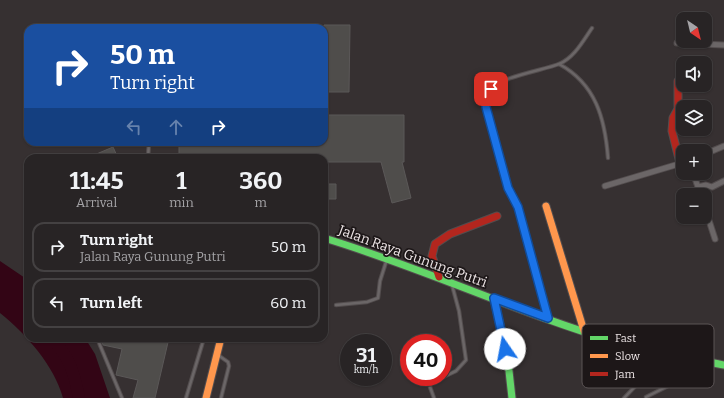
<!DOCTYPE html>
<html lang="en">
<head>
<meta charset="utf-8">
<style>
	:root { --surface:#282425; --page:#302c2d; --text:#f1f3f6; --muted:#a5a4a7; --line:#444142 }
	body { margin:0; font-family:Bitter,serif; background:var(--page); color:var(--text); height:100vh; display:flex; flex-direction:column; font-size:15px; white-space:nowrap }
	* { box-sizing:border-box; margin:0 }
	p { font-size:13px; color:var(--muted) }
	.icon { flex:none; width:22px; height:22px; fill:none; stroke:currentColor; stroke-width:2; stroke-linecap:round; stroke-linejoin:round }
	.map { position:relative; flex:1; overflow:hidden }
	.drawer { position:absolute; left:24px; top:154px; width:304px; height:188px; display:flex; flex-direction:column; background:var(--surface); border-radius:12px; box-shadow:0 1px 3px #0004,0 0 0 1px var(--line) }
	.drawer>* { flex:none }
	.banner { position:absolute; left:24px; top:24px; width:304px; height:122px; border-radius:12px; box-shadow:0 1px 3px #0004,0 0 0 1px var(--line); background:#1a4fa0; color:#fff; overflow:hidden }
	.needle { width:26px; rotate:145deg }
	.fabs { position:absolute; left:676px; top:12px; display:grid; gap:8px }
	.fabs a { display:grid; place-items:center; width:36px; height:36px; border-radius:8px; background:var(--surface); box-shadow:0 1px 3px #0004,0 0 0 1px var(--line); font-size:20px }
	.speed { position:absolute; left:340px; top:334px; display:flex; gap:8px; font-size:20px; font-weight:700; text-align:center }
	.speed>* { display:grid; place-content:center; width:52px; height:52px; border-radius:50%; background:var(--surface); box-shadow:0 1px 3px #0004,0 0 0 1px var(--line); line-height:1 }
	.speed small { font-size:10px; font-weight:400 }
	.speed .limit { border:6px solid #d22; background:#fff; color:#111 }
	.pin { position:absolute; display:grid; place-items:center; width:34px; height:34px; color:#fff; margin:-17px; border-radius:8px; box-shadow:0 2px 6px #0006 }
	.me { position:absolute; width:44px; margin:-22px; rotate:348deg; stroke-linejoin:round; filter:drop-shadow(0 0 3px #0008) }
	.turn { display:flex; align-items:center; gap:14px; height:84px; padding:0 20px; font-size:18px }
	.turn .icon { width:52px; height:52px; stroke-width:2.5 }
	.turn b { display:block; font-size:28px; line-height:34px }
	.lanes { display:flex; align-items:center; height:38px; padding:0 20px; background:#0003; justify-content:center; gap:20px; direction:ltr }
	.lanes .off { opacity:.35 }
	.eta { display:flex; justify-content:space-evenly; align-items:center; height:68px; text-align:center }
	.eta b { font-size:24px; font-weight:700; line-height:28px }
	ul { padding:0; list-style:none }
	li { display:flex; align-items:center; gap:12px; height:50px; margin:0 8px 6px; padding:0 12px; border:2px solid var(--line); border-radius:12px }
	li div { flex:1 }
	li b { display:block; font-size:15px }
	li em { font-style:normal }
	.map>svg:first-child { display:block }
	.water { fill:#330515 }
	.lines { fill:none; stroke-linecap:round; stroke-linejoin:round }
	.river { stroke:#330515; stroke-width:12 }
	.building { fill:#4f4d4b; stroke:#5b5858 }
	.lane-casing { stroke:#534d4e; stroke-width:4.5 }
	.street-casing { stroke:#534d4e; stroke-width:7 }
	.fast-casing { stroke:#534d4e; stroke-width:9 }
	.slow-casing { stroke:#534d4e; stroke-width:9 }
	.jam-casing { stroke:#534d4e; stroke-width:9 }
	.lane { stroke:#6b6667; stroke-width:2.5 }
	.street { stroke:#6b6667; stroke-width:5 }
	.fast { stroke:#63d668; stroke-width:7 }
	.slow { stroke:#ff974d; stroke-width:7 }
	.jam { stroke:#b3261e; stroke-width:7 }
	.route-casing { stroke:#114b97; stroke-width:10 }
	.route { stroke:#1a73e8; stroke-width:7 }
	.labels { text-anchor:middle; stroke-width:3.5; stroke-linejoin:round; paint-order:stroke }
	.street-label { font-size:14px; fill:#ebe3e4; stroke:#1d1718 }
	.key { fill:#1d1718; stroke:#5b5455; stroke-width:1 }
	.key-label { font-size:11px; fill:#ebe3e4 }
</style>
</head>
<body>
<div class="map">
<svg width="724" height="398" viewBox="0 0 724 398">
	<rect width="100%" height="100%" fill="#363031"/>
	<path class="water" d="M0 261 28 280V338H85L95 354 110 398H79L76 384 78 398H63C54 365 26 334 0 313Z"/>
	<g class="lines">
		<path class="river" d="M51 338C70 357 74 372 79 398"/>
	</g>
	<g class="building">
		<path d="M324 25H350L349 92H324Z"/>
		<path d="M324 115H404V162H402L411 198 392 203 381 162H324V158H179V142H324Z"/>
		<path d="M113 147 118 158H87Z"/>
		<path d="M327 184H336V199H324V188H327Z"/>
		<path d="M101 338H169L155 398H133L138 380 116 375 122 349 103 345Z"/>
	</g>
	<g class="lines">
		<g class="lane-casing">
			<g id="lane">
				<path d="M559 64C596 84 605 119 608 158"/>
				<path d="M148 158 149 142"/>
				<path d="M336 305 367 302 378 298 380 281 387 259"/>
				<path d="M548 318 518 207 508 188 486 107C486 101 487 95 490 90 499 77 544 70 559 64 574 58 583 41 592 28"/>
				<path d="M97 338 122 398"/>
				<path d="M218 355 228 362 229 366 221 398"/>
				<path d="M443 377 456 371 466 360 459 311 452 285"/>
				<path d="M646 397 670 385 675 379 676 357"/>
				<path d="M186 398 204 338"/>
				<path d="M434 398 430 387 431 381 443 377"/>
				<path d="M624 398 648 373 661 354"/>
			</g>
		</g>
		<g class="street-casing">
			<g id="street">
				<path d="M677 43 724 45"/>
				<path d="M705 154 724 146"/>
				<path d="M693 173 701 195"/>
				<path d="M605 186 682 163"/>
				<path d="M698 187 706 185 712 187 724 181"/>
				<path d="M705 208 715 239"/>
			</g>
		</g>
		<g class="fast-casing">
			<g id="fast">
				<path d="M324 238C424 268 520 314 620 343 654 353 689 358 724 365"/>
				<path d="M494 298 508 362 512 398"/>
			</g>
		</g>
		<g class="slow-casing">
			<g id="slow">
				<path d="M546 206 584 331"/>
				<path d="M206 398 221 338"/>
			</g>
		</g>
		<g class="jam-casing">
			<g id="jam">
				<path d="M678 81V109L673 118 672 131 680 163"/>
				<path d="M439 277 432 256 435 244 450 234 497 216"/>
			</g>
		</g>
		<use href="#lane" class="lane"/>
		<use href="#street" class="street"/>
		<use href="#fast" class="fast"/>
		<use href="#slow" class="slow"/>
		<use href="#jam" class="jam"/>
	</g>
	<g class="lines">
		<g class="route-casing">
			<path id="route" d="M491 89 486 100V107L508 188 518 207 548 318 494 298 505 349"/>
		</g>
		<use href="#route" class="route"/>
	</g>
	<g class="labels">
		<g class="street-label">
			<text transform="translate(413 256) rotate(20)" y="5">Jalan Raya Gunung Putri</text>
		</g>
	</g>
	<rect x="582" y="324" width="132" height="64" rx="6" class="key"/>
	<rect x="590" y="336" width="18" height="4" fill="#63d668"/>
	<rect x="590" y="354" width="18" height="4" fill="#ff974d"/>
	<rect x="590" y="372" width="18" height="4" fill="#b3261e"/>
	<g class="key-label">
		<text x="615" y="342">Fast</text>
		<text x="615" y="360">Slow</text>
		<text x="615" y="378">Jam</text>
	</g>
</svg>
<div class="fabs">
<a><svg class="needle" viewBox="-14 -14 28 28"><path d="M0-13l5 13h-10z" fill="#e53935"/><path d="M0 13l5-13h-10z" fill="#a5a4a7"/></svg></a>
<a><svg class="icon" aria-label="sound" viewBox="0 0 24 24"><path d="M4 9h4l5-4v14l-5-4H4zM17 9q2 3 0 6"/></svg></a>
<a><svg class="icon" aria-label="layers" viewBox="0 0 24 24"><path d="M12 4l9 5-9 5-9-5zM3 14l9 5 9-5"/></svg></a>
<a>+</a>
<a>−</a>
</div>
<div class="speed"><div>31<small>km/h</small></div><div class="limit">40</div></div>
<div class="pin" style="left:491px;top:89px;background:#d93025"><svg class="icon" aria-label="arrive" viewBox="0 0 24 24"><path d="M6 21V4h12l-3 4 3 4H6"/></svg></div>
<svg class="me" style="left:505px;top:349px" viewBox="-20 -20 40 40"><circle r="19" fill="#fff"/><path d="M0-13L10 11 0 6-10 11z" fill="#1a73e8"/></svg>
<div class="banner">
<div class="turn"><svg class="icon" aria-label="right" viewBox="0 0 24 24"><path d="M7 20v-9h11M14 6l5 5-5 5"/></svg><div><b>50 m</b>Turn right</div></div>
<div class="lanes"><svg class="icon off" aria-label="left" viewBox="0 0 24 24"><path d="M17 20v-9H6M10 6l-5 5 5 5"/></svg><svg class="icon off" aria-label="ahead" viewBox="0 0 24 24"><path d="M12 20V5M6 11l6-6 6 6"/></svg><svg class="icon" aria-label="right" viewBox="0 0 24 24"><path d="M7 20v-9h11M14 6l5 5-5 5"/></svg></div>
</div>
<section class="drawer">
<div class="eta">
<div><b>11:45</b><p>Arrival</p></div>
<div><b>1</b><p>min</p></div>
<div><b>360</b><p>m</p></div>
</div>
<ul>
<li><svg class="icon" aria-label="right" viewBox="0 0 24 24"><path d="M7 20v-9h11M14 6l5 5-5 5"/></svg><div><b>Turn right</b><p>Jalan Raya Gunung Putri</p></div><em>50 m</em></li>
<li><svg class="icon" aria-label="left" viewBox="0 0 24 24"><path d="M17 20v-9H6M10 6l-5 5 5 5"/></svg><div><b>Turn left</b></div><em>60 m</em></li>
</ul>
</section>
</div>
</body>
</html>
